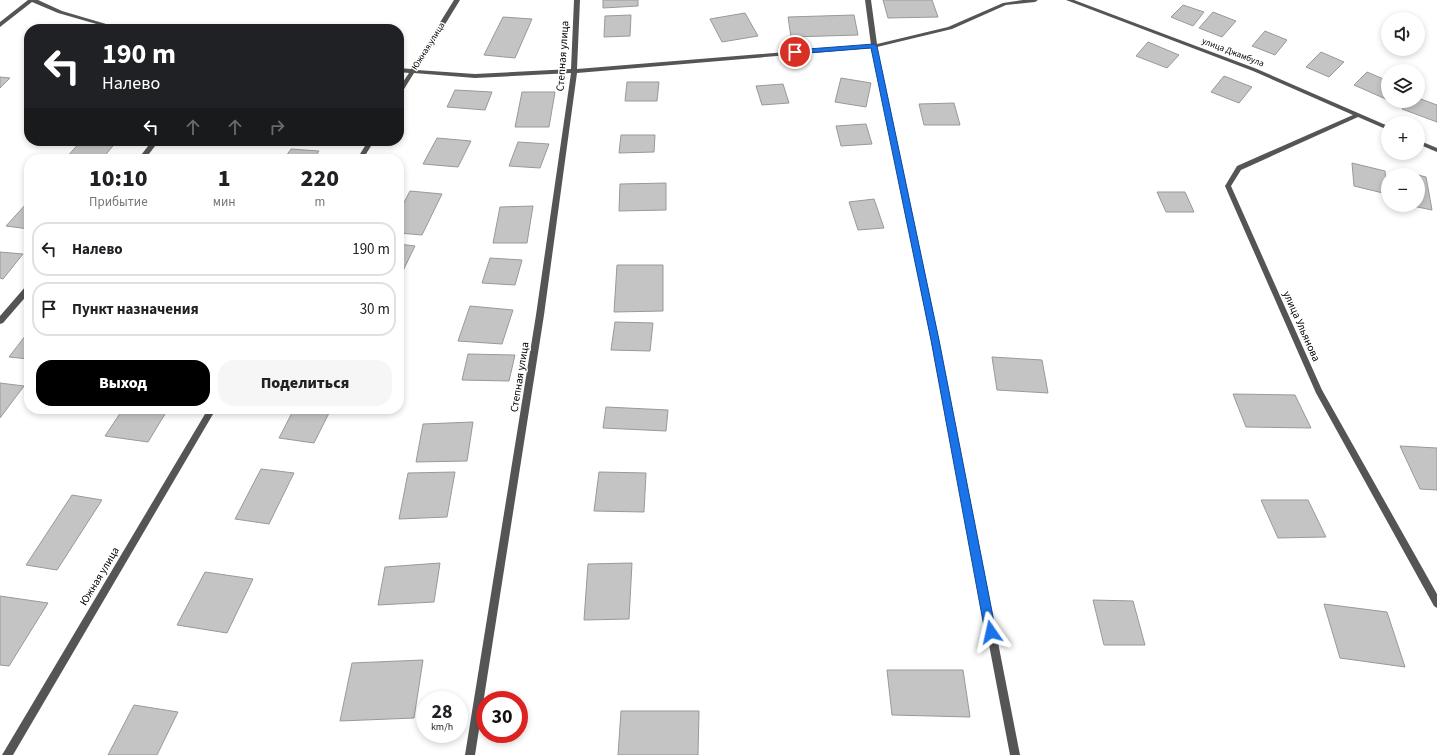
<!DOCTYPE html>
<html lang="ru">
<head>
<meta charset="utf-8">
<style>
	:root { --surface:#fff; --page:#f6f6f6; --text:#202124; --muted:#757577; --line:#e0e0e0; --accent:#000 }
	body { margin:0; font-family:"Source Sans 3",sans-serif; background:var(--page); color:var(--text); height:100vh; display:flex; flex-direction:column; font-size:15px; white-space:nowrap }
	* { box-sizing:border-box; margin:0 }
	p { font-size:13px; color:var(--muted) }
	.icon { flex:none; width:22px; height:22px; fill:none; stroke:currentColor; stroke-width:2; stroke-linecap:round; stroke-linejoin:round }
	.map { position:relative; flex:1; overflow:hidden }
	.sheet { position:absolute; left:24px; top:154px; width:380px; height:260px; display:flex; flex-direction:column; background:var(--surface); border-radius:16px; box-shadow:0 2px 6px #0003 }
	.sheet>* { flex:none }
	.hud { position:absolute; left:24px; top:24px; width:380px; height:122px; border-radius:16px; box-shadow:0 2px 6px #0003; background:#202124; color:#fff; overflow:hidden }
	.fabs { position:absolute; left:1381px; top:12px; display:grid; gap:8px }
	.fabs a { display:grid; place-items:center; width:44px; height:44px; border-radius:50%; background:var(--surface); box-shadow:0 2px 6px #0003; font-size:20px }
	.speed { position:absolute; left:416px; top:691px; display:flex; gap:8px; font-size:20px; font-weight:700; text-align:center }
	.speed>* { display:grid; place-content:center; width:52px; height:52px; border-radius:50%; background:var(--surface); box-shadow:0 2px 6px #0003; line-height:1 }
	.speed small { font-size:10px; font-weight:400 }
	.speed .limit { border:6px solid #d22; background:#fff; color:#111 }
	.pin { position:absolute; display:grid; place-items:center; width:34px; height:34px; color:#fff; margin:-17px; border:2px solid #fff; border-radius:50%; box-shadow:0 1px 4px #0007 }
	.me { position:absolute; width:44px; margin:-22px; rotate:349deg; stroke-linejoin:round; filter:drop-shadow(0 0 3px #0008) }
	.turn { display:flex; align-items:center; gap:14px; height:84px; padding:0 12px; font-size:18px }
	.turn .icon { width:52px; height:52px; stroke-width:2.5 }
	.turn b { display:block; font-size:28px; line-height:34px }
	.lanes { display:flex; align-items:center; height:38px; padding:0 12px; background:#0003; justify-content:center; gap:20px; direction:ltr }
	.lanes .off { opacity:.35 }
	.eta { display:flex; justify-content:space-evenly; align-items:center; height:68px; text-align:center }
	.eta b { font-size:24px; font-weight:800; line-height:28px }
	.primary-button { display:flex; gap:8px; margin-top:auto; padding:8px 12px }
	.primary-button a { flex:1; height:46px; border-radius:16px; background:var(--accent); color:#fff; font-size:16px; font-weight:800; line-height:46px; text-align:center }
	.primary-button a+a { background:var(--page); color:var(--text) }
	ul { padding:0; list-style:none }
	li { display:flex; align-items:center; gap:12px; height:54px; margin:0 8px 6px; padding:0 4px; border:2px solid var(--line); border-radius:16px }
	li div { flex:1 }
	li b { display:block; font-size:15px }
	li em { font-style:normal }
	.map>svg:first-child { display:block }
	.building { fill:#c4c4c4; stroke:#999 }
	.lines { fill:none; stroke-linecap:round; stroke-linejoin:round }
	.street { fill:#555; fill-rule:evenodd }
	.route { fill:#1a73e8; stroke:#114b97 }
	.labels { text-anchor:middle; stroke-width:3; stroke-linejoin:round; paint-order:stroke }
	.far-street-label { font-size:9px; fill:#000; stroke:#fff }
	.street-label { font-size:11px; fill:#000; stroke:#fff }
</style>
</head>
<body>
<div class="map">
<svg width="1437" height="755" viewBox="0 0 1437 755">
	<rect width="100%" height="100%" fill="#fff"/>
	<g class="building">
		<path d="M603 0H638V6L603 8Z"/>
		<path d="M883 0H932L938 17 888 18Z"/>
		<path d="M1183 5 1204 12 1193 26 1171 17Z"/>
		<path d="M1213 12 1236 21 1222 37 1199 28Z"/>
		<path d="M745 13 758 36 722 42 710 19Z"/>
		<path d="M631 15 630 36 604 37 605 16Z"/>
		<path d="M854 15 858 35 791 37 788 17Z"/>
		<path d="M503 17 532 19 515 58 484 55Z"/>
		<path d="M1265 31 1287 40 1275 55 1252 46Z"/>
		<path d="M1148 42 1179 55 1167 68 1136 56Z"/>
		<path d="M1321 52 1344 62 1329 77 1306 67Z"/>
		<path d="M1367 72 1388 81V100L1354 85Z"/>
		<path d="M1224 76 1252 87 1239 103 1211 92Z"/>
		<path d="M0 77 10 78 0 88Z"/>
		<path d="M841 78 871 83 866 107 835 102Z"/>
		<path d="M627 82H659L657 101H625Z"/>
		<path d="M783 84 789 103 762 105 756 86Z"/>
		<path d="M455 90 492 92 485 110 447 107Z"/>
		<path d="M522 92H555L549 127H515Z"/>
		<path d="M1418 98 1437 105V122L1402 109 1407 101H1418Z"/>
		<path d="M954 103 960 125H924L919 104Z"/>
		<path d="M866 124 872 144 841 146 836 126Z"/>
		<path d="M621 135H655L654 152 619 153Z"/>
		<path d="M437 138 471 141 458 167 423 164Z"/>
		<path d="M81 141H117L102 159 66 158Z"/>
		<path d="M518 142 549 144 540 168 509 166Z"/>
		<path d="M291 149 319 151 314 159H284Z"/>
		<path d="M1352 163 1385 171 1387 194 1354 186Z"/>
		<path d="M1397 171 1417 175H1397Z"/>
		<path d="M1418 175 1426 177 1432 210 1408 205H1418Z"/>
		<path d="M666 183V210L619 211 620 184Z"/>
		<path d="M410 191 442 194 422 235 399 233V212Z"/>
		<path d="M1157 192H1185L1194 212H1166Z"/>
		<path d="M874 199 884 228 858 230 849 202Z"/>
		<path d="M27 203H29V229L6 226Z"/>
		<path d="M533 206 527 243H493L500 207Z"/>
		<path d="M399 244 415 246 399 279Z"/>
		<path d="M0 252 23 254 3 279 0 278Z"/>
		<path d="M490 258 522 260 515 285 482 283Z"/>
		<path d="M617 265H663V311L614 312Z"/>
		<path d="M470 306 513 310 502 344 458 341Z"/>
		<path d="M615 322 653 323 650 351 611 350Z"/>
		<path d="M29 331V359L9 357Z"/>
		<path d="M468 354 515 355 509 381 462 380Z"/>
		<path d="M992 357 1042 360 1048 393 997 390Z"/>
		<path d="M0 383 24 386 0 418Z"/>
		<path d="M1233 394 1295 395 1311 428 1246 427Z"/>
		<path d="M606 407 668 410 666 431 603 428Z"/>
		<path d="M123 409H168L148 442 105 436Z"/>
		<path d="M294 409H331L314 443 279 438Z"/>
		<path d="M473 422 467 461 416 462 423 424Z"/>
		<path d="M1400 446 1437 448V490L1420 489Z"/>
		<path d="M261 469 294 473 269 524 235 519Z"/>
		<path d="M455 472 447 517 399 519 408 473Z"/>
		<path d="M599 472 646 473 644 512 594 511Z"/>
		<path d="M72 495 102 500 57 570 26 565Z"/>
		<path d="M1261 500H1308L1326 537 1278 538Z"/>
		<path d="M440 563 434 602 378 605 385 567Z"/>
		<path d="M632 563 629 619 584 620 588 564Z"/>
		<path d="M205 572 253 579 227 633 177 625Z"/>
		<path d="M0 596 48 603 9 666 0 665Z"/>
		<path d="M1093 600 1133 601 1145 645H1104Z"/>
		<path d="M1324 604 1387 612 1405 667 1340 658Z"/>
		<path d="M423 660 414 718 340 721 352 663Z"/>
		<path d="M887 670H963L970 717 892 715Z"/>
		<path d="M134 705 178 712 157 755H108Z"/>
		<path d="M621 711H699L698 755H618Z"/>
	</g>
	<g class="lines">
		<g class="street">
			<path d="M28 0H38L62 11 123 29H114L58 13 32 2 0 27V22Z"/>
			<path d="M454 0H460L417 70 475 74 571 69 574 0H580L577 69 871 45 865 0H871L877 44 948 27 1003 3 1023 0H1038L1035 2 1006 5 952 29 877 47 939 340 1020 755H1010L931 340 872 48 577 73 544 315 475 755H465L536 315 571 73 475 78 414 73 401 94 399 95V88L409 73 399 72V68L411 69Z"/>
			<path d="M1066 0H1074L1257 69 1388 126V130L1358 117 1241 170 1231 186 1322 390 1437 594V608L1434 606 1316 393 1225 186 1237 166 1353 115 1253 71Z"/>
			<path d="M1418 140 1437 148V152L1418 144Z"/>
			<path d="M152 141H159L145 159H138Z"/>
			<path d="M368 141H374L363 159H357Z"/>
			<path d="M29 285V293L3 323 0 324V316L26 286Z"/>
			<path d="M208 409H216L13 755H2Z"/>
		</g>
	</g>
	<path class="route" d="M874 44 877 46 939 340 996 632 995 636 991 638 987 636 985 632 931 340 871 48 795 54 792 52 795 50Z"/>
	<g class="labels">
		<g class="far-street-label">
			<text transform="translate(428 46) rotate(-58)" y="3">Южная улица</text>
			<text transform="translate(1233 52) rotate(21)" y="3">улица Джамбула</text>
		</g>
		<g class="street-label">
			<text transform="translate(562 56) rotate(-86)" y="4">Степная улица</text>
			<text transform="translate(1302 326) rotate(66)" y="4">улица Ульянова</text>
			<text transform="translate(519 377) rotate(-81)" y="4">Степная улица</text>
			<text transform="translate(99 576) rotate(-59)" y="4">Южная улица</text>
		</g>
	</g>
</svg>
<div class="fabs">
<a><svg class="icon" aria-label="sound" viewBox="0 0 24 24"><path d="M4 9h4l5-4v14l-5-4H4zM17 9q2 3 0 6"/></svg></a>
<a><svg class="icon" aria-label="layers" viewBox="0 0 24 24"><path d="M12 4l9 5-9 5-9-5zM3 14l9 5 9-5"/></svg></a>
<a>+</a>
<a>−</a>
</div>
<div class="speed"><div>28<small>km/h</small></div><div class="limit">30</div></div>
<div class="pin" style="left:795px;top:52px;background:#d93025"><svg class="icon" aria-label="arrive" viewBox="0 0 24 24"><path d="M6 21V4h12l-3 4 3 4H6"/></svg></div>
<svg class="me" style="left:991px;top:632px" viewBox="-20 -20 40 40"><path d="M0-17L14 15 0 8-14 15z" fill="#1a73e8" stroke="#fff" stroke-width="4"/></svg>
<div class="hud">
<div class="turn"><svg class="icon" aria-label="left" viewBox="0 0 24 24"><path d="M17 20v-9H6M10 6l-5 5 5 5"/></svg><div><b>190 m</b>Налево</div></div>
<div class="lanes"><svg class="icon" aria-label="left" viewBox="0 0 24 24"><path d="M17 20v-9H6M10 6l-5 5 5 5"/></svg><svg class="icon off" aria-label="ahead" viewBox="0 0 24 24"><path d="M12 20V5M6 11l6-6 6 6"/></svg><svg class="icon off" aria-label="ahead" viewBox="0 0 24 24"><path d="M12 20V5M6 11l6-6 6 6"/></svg><svg class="icon off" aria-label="right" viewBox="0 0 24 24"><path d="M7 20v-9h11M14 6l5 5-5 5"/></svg></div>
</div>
<section class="sheet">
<div class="eta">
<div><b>10:10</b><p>Прибытие</p></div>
<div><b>1</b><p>мин</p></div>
<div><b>220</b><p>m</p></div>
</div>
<ul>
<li><svg class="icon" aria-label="left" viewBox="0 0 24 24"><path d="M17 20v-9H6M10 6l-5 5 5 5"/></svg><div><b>Налево</b></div><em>190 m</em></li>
<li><svg class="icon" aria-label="arrive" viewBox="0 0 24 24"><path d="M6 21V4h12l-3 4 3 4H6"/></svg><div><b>Пункт назначения</b></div><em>30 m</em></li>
</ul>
<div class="primary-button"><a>Выход</a><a>Поделиться</a></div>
</section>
</div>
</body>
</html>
